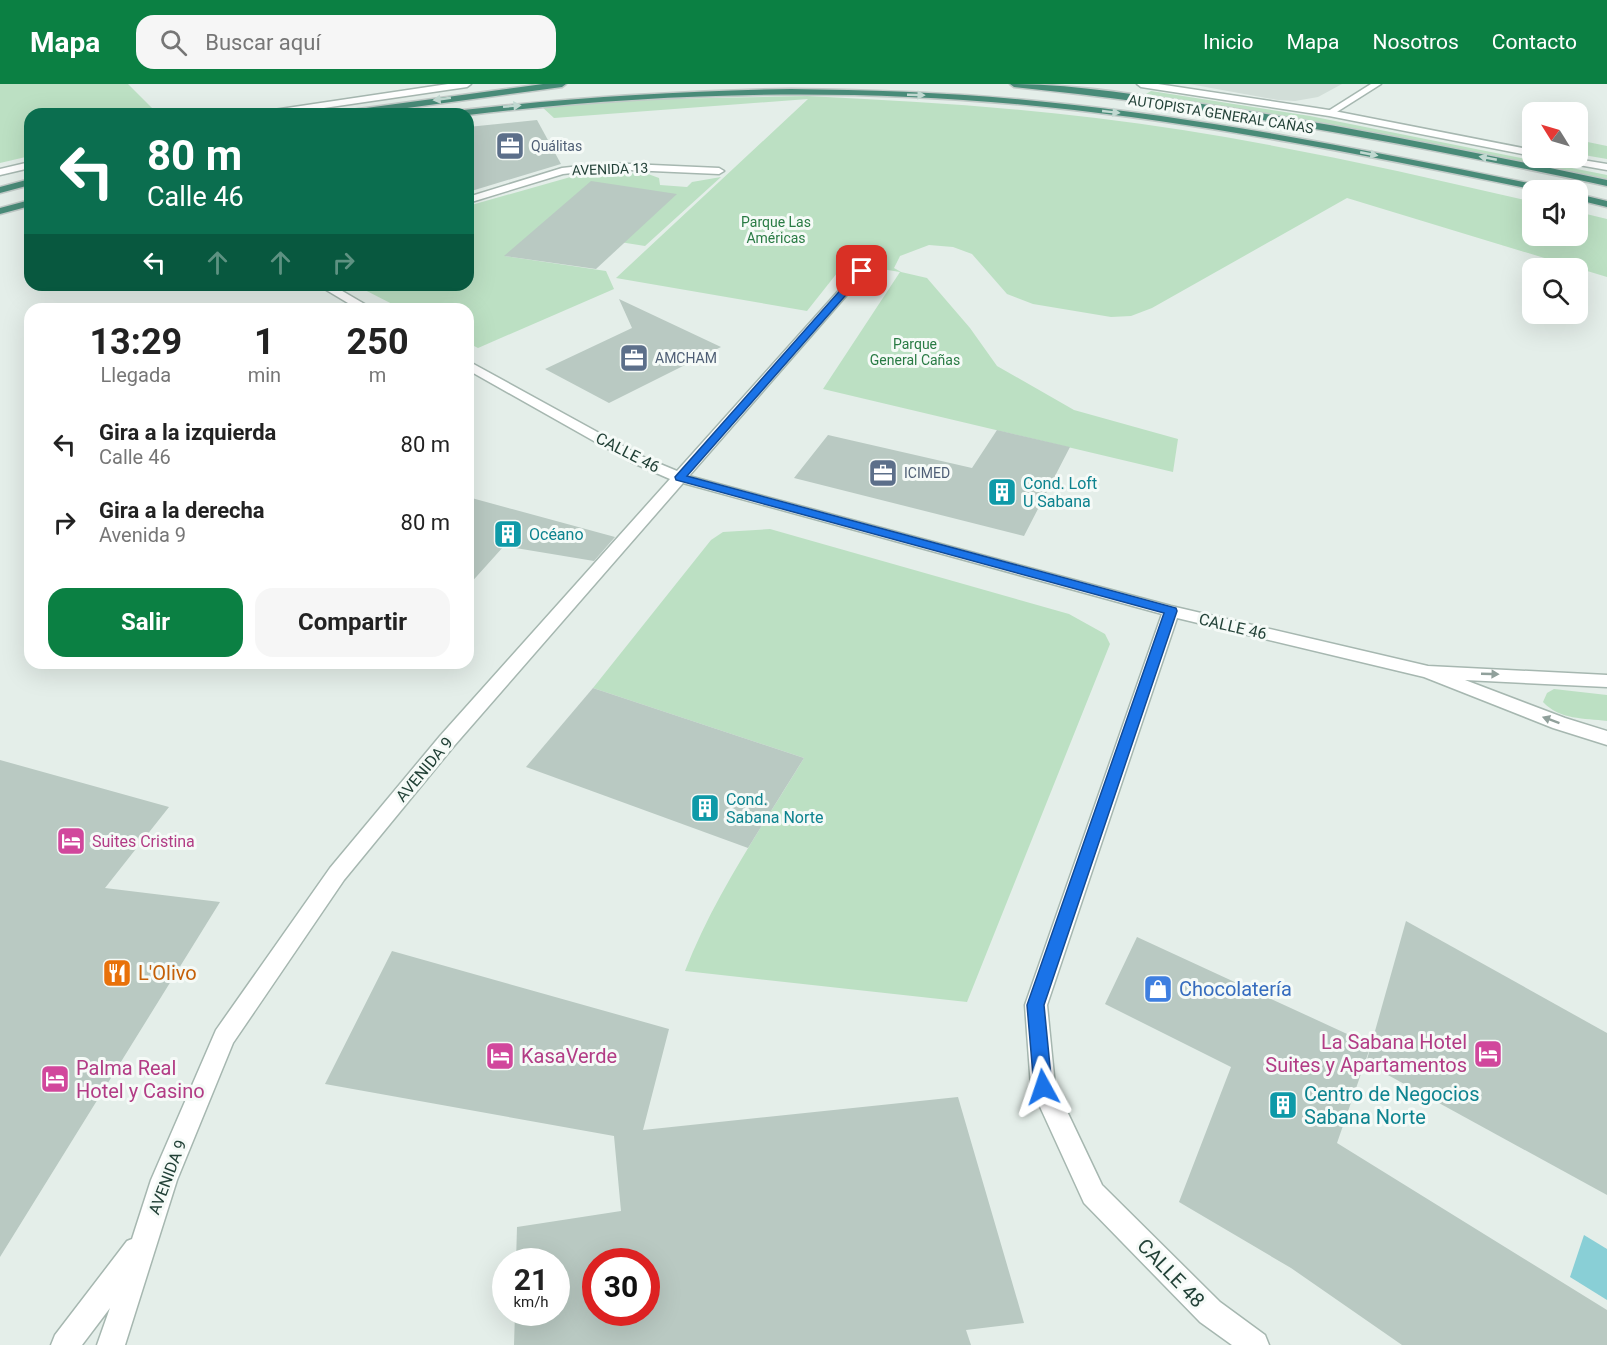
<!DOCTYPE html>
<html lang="es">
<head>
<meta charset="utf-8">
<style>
	:root { --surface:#fff; --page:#f6f6f6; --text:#222; --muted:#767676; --accent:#0b8043 }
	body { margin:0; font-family:Roboto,sans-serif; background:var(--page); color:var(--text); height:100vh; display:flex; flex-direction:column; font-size:22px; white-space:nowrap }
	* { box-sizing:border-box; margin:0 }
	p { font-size:20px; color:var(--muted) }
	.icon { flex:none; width:33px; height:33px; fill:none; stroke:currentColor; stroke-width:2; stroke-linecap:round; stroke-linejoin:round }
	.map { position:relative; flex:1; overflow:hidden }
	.side { position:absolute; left:24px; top:219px; width:450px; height:366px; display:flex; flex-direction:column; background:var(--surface); border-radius:18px; box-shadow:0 6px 24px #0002 }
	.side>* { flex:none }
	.banner { position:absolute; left:24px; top:24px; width:450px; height:183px; border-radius:18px; box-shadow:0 6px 24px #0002; background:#0b6e4f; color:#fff; overflow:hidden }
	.needle { width:39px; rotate:307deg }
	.fabs { position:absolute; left:1522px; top:18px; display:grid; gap:12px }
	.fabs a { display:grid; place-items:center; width:66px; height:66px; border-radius:12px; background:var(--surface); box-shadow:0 6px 24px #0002; font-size:30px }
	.speed { position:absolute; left:492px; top:1164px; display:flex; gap:12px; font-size:30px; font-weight:700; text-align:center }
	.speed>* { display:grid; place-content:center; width:78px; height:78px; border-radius:50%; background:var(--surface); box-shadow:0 6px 24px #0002; line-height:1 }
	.speed small { font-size:15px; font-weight:400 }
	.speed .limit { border:9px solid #d22; background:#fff; color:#111 }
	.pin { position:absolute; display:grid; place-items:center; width:51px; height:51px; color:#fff; margin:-26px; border-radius:12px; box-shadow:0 3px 9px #0006 }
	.me { position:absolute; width:66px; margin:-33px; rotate:355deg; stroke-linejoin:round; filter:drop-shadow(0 0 4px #0008) }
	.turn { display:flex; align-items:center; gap:21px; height:126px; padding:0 24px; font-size:27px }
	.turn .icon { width:78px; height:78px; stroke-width:2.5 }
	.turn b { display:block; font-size:42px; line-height:51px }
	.lanes { display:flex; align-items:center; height:57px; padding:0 24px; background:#0003; justify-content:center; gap:30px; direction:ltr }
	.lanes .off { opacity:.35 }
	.eta { display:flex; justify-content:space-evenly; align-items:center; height:102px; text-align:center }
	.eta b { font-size:36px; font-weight:700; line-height:42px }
	.cta { display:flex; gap:12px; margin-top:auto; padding:12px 24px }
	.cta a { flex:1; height:69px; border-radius:18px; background:var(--accent); color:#fff; font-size:24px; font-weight:700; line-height:69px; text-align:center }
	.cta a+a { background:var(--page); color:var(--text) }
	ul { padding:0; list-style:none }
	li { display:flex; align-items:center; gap:18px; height:78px; padding:0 24px }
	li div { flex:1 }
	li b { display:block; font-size:22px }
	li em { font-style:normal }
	header { display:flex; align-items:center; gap:36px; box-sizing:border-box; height:84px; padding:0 30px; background:var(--accent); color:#fff }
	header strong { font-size:28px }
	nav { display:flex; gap:33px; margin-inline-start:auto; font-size:21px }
	.search { width:420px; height:54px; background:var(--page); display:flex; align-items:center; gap:15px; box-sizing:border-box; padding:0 21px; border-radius:18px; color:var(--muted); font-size:22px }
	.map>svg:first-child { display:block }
	.built { fill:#d2ded8 }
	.green { fill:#bce0c3 }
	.water { fill:#89cfd6 }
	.building { fill:#b9c9c2; fill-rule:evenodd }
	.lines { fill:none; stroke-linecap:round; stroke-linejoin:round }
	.minor-casing { stroke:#a6b7b0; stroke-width:3 }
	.tertiary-casing { stroke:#a6b7b0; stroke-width:3 }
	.trunk-casing { stroke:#c1cac7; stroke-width:3 }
	.minor { fill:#fff; fill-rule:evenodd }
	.tertiary { fill:#fff; fill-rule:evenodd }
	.trunk { fill:#498b78; fill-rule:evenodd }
	.oneway { fill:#c1d9d1 }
	.oneway2 { fill:#90a09b }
	.route { fill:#1a73e8; stroke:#114b97; stroke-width:1.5 }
	.labels { text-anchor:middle; stroke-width:6; stroke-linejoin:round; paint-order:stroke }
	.far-street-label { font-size:14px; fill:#224137; stroke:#f5faf7 }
	.far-service-label { font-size:14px; fill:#4e5e75; stroke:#f5faf7; text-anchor:start }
	.far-park-label { font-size:14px; fill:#297b44; stroke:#f5faf7 }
	.street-label { font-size:16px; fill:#224137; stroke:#f5faf7 }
	.culture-label { font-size:16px; fill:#0d838f; stroke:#f5faf7; text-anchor:start }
	.hotel-label { font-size:16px; fill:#b23c85; stroke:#f5faf7; text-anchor:start }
	.near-food-label { font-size:20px; fill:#c56008; stroke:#f5faf7; text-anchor:start }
	.near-shop-label { font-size:20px; fill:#366cbe; stroke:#f5faf7; text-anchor:start }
	.near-hotel-label { font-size:20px; fill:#b23c85; stroke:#f5faf7; text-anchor:start }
	.near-culture-label { font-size:20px; fill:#0d838f; stroke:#f5faf7; text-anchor:start }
	.near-street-label { font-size:20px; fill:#224137; stroke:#f5faf7 }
</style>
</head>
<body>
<header>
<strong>Mapa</strong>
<div class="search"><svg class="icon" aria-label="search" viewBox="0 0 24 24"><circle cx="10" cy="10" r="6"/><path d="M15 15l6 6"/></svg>Buscar aquí</div>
<nav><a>Inicio</a><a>Mapa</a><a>Nosotros</a><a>Contacto</a></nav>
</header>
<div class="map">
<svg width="1607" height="1261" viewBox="0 0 1607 1261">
	<rect width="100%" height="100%" fill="#e4eee9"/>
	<path class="built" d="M1189 0H1342L1318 13 1295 17 1278 16Z"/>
	<g class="green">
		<path d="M0 0H128L158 30H30V72L0 79Z"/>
		<path d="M1151 7 1310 32 1607 91V95L1303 35 1146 10Z"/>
		<path d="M807 12C904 17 1000 22 1096 34 1244 52 1389 84 1533 118V152H1578V128L1607 135V193L1347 114 1152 224 1131 232 1111 233 1033 220 1007 210 972 170 953 163 929 161 900 172 894 184 901 188 927 194 970 244 997 282 1074 326 1178 355 1173 388 823 305 900 188 845 179 807 227 616 194 808 15 554 34 541 22 660 15Z"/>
		<path d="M1578 56 1607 62V75L1578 70Z"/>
		<path d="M623 89 648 90 659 94 660 101 687 103 692 98 721 93 645 162 538 145 505 172 606 187 614 205 478 264 468 259V225H402L355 201H468V122L574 92Z"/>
		<path d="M770 445 1069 530 1105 550 1110 560 967 918 685 887C714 812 762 743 804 674L593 604 711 456 723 448Z"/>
		<path d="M1554 605 1607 611V637C1584 634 1560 636 1543 618L1547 609Z"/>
	</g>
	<path class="water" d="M1584 1151 1607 1165V1216L1570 1193Z"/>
	<g class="building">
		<path d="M537 36 561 80 468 108V43Z"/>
		<path d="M591 97 677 110 596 185 504 172Z"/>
		<path d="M619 215 721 263 609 319 545 285 632 244Z"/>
		<path d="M997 346 1070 363 1024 452 794 394 828 351 972 384Z"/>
		<path d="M468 413 615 453 594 477 504 462 468 502Z"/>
		<path d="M593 604 804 674 748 764 526 683Z"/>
		<path d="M0 676 169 723 105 804 220 818 0 1173Z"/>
		<path d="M1406 837 1607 949V1111L1366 979Z"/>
		<path d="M1137 853 1371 961 1337 1059 1607 1226V1261H1402L1291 1184 1179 1118 1231 983 1105 920Z"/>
		<path d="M392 867 669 945 643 1046 958 1013 1024 1239 966 1246 971 1261H514L515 1228H556V1178H516L517 1143 621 1127 614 1052 325 1000ZM596 1178H646V1228H596Z"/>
	</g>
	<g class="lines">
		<g class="minor-casing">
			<g id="minor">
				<path d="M448 0H471L467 3 283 30H263L267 27Z"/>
				<path d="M1137 0H1158L1329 26 1533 66V72L1329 32 1141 3Z"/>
				<path d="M1551 74H1570L1607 80V86L1556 77Z"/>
				<path d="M30 78V84L0 91V85Z"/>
				<path d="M607 79 719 84 724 87 719 90 607 85 563 90 468 119V113L562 84Z"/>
				<path d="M862 184 868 187 866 189 689 392 1171 522 1428 582 1607 591V603L1465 596 1565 634 1607 647V661L1553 644 1424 593 1177 534 1047 921 1055 1002 1102 1101 1220 1218 1265 1251 1269 1261H1232L1200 1238 1084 1119 1031 1003 1025 921 1162 530 683 399 454 662 344 796 233 959 177 1096 125 1261H97L110 1224 82 1261H51L55 1251 127 1157 132 1155 151 1096 216 946 330 784 440 652 670 395 631 378 468 286V277L641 372 677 387 858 185Z"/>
				<path d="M318 201H332L373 225H358Z"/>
			</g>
		</g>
		<g class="tertiary-casing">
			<path id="tertiary" d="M1371 0H1381L1332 31 1325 29Z"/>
		</g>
		<g class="trunk-casing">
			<g id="trunk">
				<path d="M543 0H566L562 3 363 30H340L344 27Z"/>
				<path d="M1010 0C1076 0 1143 12 1209 21 1342 41 1475 68 1607 96V102C1410 60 1214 23 1014 3Z"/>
				<path d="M791 5C876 6 961 9 1046 18 1215 35 1382 69 1548 103L1553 106H1536C1374 73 1211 40 1046 23 853 3 660 8 468 31L450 30 454 27C566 14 678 7 791 5Z"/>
				<path d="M30 95V101L0 109V103Z"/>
				<path d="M1578 110 1607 117V123L1578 116Z"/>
				<path d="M30 116V122L0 130V124Z"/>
			</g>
		</g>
		<use href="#minor" class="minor"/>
		<use href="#tertiary" class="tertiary"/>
		<use href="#trunk" class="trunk"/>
	</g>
	<defs><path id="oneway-solid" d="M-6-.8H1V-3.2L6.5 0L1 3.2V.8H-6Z" transform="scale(1.5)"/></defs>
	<g class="oneway">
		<use href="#oneway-solid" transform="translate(916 11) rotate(2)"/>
		<use href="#oneway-solid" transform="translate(442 15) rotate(172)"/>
		<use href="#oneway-solid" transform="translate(512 22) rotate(-5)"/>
		<use href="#oneway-solid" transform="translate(1111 28) rotate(6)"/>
		<use href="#oneway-solid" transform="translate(1369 70) rotate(11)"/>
		<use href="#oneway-solid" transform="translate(1488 74) rotate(-169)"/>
	</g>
	<g class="oneway2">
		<use href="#oneway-solid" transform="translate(1490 590) rotate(2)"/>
		<use href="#oneway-solid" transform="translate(1551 636) rotate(-160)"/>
	</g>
	<path class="route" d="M859 185 867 187 687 392 1176 524 1177 527 1044 921 1052 1003 1049 1009 1043 1011 1036 1009 1034 1003 1027 921 1164 529 676 396 675 393Z"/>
	<defs>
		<g id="office-square" transform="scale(1.5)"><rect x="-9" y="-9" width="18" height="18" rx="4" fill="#5c6f8a" stroke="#f5faf7"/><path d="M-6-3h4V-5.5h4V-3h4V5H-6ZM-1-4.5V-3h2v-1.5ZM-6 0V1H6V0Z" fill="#fff"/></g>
		<g id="building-square" transform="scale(1.5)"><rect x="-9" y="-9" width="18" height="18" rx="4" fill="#0f9aa8" stroke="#f5faf7"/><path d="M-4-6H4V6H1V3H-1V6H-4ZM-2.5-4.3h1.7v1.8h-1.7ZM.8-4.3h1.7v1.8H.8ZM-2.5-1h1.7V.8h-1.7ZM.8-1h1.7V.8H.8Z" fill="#fff"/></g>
		<g id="hotel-square" transform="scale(1.5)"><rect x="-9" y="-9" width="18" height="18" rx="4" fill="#d1479c" stroke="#f5faf7"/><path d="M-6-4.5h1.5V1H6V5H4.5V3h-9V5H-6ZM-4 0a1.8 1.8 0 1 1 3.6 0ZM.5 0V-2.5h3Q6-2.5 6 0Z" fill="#fff"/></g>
		<g id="restaurant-square" transform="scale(1.5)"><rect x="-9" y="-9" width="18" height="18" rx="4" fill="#e8710a" stroke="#f5faf7"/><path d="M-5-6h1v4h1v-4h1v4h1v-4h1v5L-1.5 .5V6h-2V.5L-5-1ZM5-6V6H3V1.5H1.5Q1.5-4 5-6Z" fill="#fff"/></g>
		<g id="shop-square" transform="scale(1.5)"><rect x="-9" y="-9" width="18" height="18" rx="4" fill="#3f7fe0" stroke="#f5faf7"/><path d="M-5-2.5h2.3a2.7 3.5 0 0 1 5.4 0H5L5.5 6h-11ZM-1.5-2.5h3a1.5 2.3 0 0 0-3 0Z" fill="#fff"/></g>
	</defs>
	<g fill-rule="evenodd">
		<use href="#office-square" x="510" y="62"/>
		<use href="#office-square" x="634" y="274"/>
		<use href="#office-square" x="883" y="389"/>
		<use href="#building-square" x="1002" y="408"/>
		<use href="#building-square" x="508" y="450"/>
		<use href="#building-square" x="705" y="724"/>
		<use href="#hotel-square" x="71" y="757"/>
		<use href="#restaurant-square" x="117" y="889"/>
		<use href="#shop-square" x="1158" y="905"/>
		<use href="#hotel-square" x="1488" y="970"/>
		<use href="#hotel-square" x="500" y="972"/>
		<use href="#hotel-square" x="55" y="995"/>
		<use href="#building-square" x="1283" y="1021"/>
	</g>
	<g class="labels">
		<g class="far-street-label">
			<text transform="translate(1221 30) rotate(9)" y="5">AUTOPISTA GENERAL CAÑAS</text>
			<text transform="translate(610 85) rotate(-2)" y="5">AVENIDA 13</text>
		</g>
		<g class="far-service-label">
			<text x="531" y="67">Quálitas</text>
			<text x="655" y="279">AMCHAM</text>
			<text x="904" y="394">ICIMED</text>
		</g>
		<g class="far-park-label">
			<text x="776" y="143">Parque Las<tspan x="776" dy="16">Américas</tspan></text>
			<text x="915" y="265">Parque<tspan x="915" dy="16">General Cañas</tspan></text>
		</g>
		<g class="street-label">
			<text transform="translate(628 368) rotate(27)" y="6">CALLE 46</text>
			<text transform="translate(1233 542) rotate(13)" y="6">CALLE 46</text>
			<text transform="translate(424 685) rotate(-50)" y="6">AVENIDA 9</text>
			<text transform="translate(167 1093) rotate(-69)" y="6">AVENIDA 9</text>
		</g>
		<g class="culture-label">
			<text x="1023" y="405">Cond. Loft<tspan x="1023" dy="18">U Sabana</tspan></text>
			<text x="529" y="456">Océano</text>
			<text x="726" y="721">Cond.<tspan x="726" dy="18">Sabana Norte</tspan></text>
		</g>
		<g class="hotel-label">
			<text x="92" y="763">Suites Cristina</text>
		</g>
		<g class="near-food-label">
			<text x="138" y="896">L'Olivo</text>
		</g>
		<g class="near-shop-label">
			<text x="1179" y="912">Chocolatería</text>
		</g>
		<g class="near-hotel-label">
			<text x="1467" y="965" text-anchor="end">La Sabana Hotel<tspan x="1467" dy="23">Suites y Apartamentos</tspan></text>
			<text x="521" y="979">KasaVerde</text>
			<text x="76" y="991">Palma Real<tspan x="76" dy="23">Hotel y Casino</tspan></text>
		</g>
		<g class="near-culture-label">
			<text x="1304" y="1017">Centro de Negocios<tspan x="1304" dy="23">Sabana Norte</tspan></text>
		</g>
		<g class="near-street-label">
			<text transform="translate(1171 1189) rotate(46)" y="7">CALLE 48</text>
		</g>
	</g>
</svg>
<div class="fabs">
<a><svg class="needle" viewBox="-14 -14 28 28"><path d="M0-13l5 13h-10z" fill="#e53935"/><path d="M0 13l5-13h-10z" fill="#767676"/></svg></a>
<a><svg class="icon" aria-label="sound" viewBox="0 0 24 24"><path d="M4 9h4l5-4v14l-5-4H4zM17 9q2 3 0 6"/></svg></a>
<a><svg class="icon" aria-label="search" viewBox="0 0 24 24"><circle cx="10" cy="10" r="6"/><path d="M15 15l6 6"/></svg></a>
</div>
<div class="speed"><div>21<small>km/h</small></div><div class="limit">30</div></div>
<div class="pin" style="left:862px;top:187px;background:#d93025"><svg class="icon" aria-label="arrive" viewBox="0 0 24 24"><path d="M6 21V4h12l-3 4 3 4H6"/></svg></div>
<svg class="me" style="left:1043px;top:1003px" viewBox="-20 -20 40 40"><path d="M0-17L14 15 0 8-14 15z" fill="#1a73e8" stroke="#fff" stroke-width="4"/></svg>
<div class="banner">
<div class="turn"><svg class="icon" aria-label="left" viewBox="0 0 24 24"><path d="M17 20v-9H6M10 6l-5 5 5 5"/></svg><div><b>80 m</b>Calle 46</div></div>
<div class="lanes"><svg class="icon" aria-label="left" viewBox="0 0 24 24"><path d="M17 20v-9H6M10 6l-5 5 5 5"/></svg><svg class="icon off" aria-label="ahead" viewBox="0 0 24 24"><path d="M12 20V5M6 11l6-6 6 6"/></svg><svg class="icon off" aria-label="ahead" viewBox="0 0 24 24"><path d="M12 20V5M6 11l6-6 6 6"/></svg><svg class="icon off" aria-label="right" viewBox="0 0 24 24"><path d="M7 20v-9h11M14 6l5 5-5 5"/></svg></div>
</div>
<section class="side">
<div class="eta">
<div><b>13:29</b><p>Llegada</p></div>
<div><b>1</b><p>min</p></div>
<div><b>250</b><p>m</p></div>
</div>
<ul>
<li><svg class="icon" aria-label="left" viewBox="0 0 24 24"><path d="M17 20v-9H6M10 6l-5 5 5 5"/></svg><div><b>Gira a la izquierda</b><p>Calle 46</p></div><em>80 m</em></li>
<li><svg class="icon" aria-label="right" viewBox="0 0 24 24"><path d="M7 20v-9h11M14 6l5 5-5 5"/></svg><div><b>Gira a la derecha</b><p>Avenida 9</p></div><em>80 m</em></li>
</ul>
<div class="cta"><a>Salir</a><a>Compartir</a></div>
</section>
</div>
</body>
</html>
